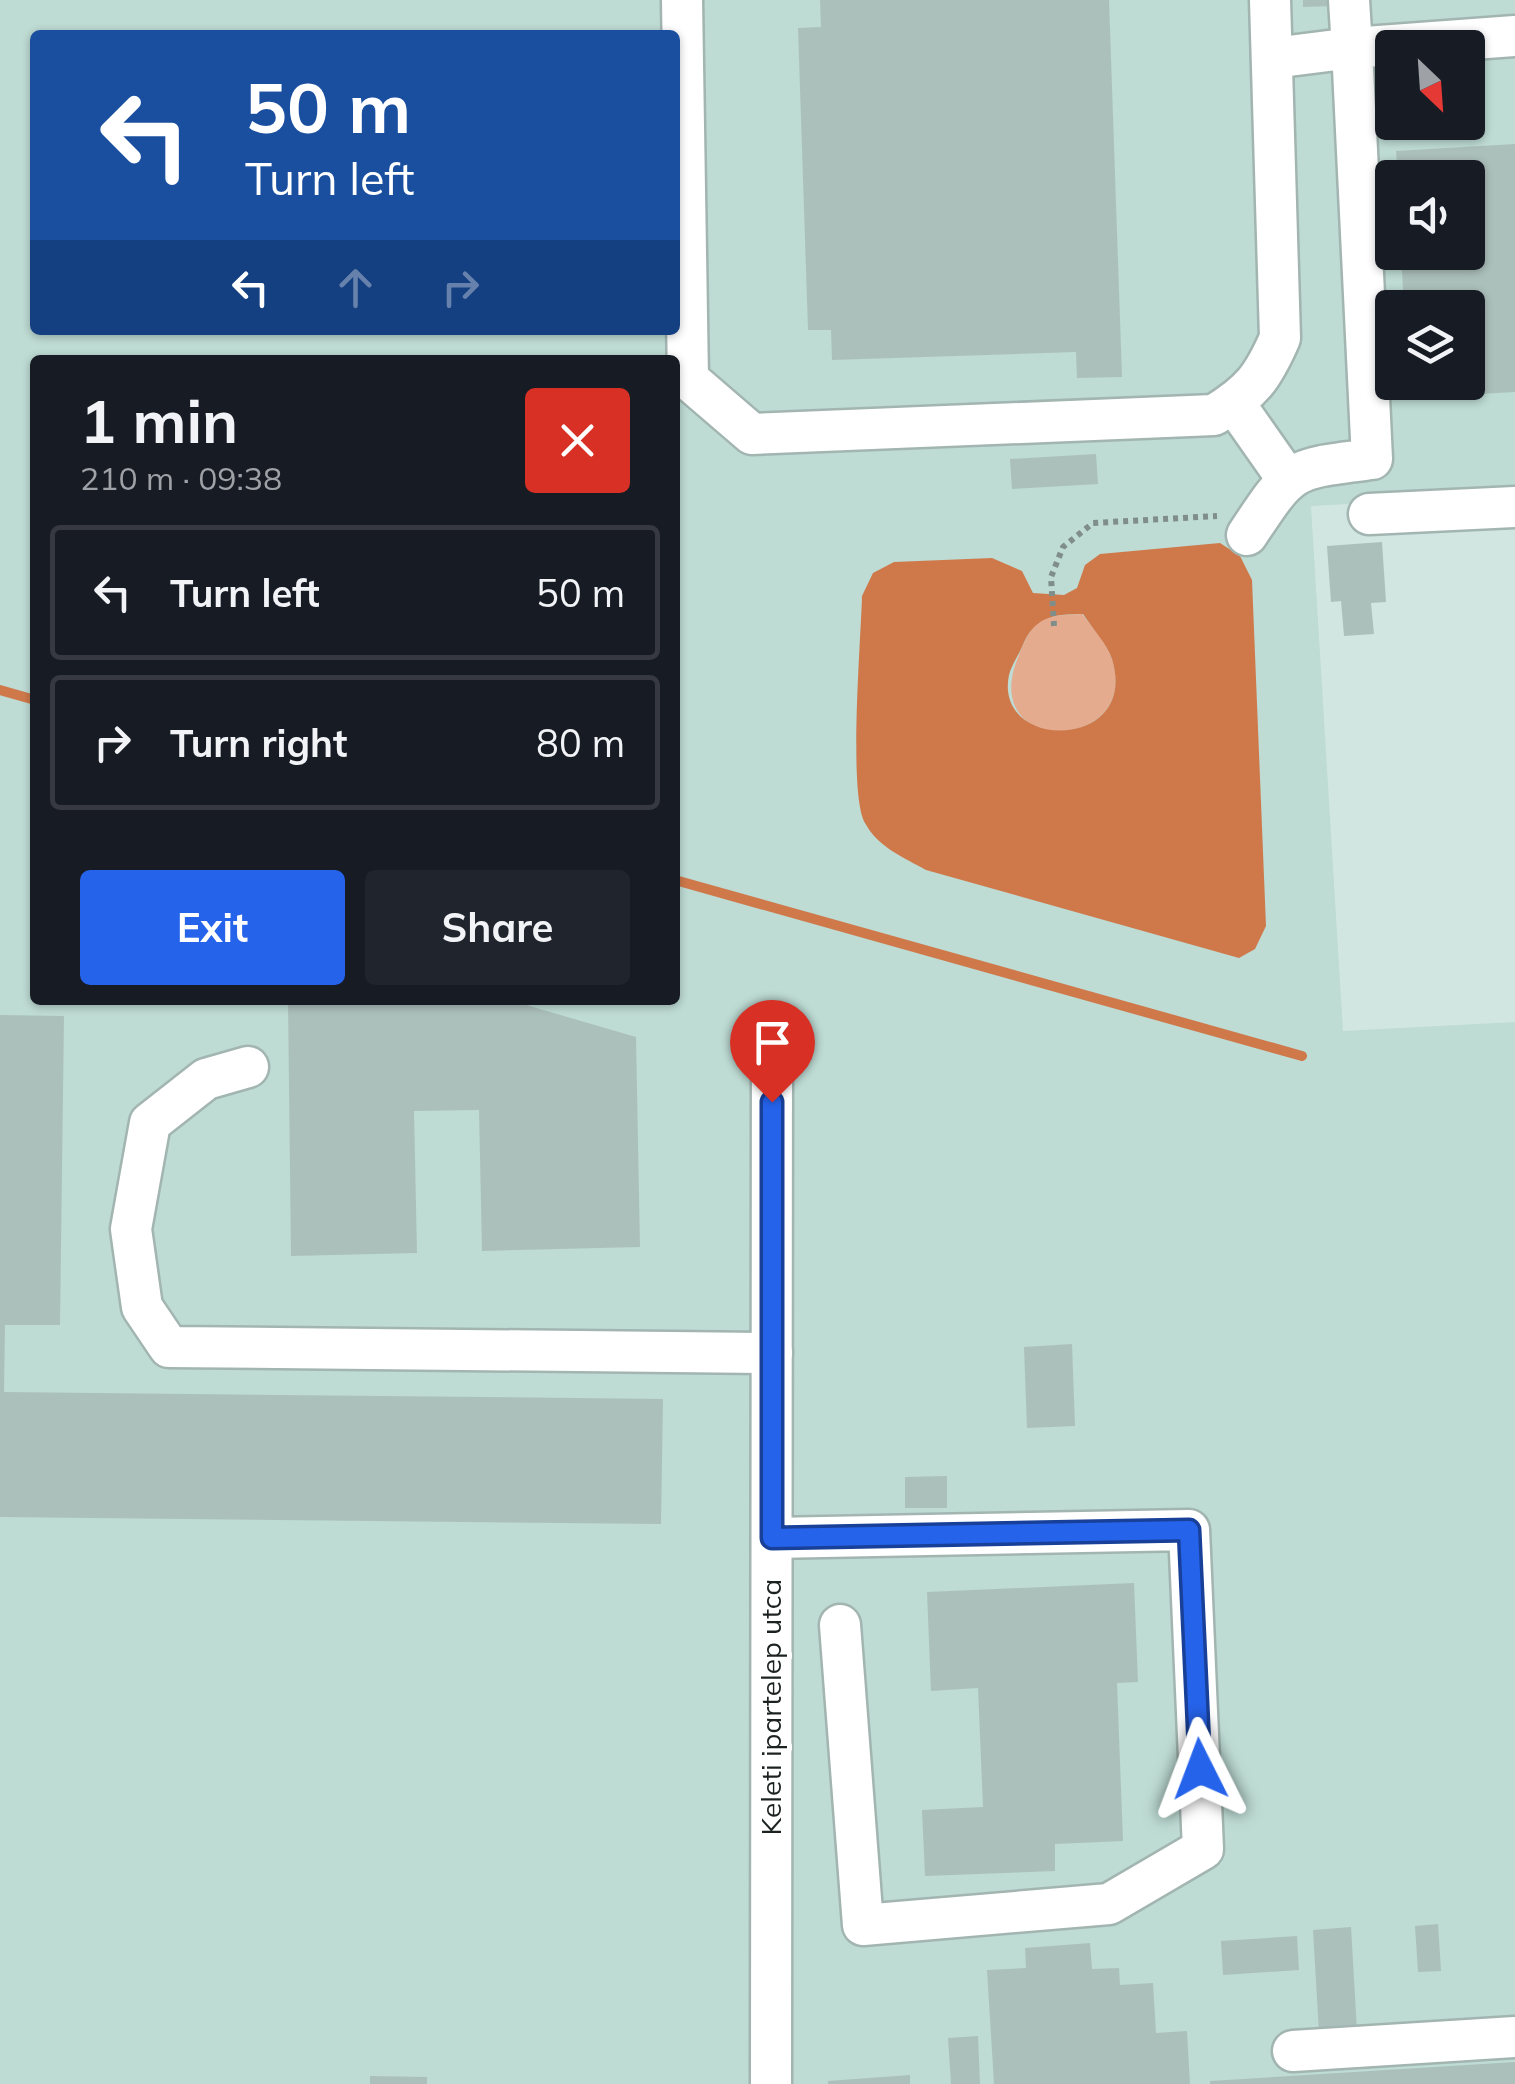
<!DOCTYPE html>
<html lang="en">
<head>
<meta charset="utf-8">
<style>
	:root { --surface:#171b24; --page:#20242c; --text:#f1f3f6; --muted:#9ea1a6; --line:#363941; --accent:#2563eb }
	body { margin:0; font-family:Mulish,sans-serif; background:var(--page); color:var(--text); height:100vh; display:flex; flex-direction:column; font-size:38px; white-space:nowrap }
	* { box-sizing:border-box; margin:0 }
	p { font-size:32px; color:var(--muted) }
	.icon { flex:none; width:55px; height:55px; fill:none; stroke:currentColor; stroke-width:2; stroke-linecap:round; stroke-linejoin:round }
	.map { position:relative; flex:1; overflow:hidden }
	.sheet { position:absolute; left:30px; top:355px; width:650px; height:650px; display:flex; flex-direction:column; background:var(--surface); border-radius:10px; box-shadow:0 2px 8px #0004 }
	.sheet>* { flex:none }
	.banner { position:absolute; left:30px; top:30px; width:650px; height:305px; border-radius:10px; box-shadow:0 2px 8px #0004; background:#1a4fa0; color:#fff; overflow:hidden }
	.needle { width:65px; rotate:155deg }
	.tools { position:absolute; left:1375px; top:30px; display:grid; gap:20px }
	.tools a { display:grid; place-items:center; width:110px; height:110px; border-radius:10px; background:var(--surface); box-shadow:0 2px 8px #0004; font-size:50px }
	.pin { position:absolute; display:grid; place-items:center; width:85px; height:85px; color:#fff; margin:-102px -42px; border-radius:50% 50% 50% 0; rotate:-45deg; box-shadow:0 0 10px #0007 }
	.pin .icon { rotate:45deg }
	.me { position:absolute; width:110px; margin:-55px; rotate:357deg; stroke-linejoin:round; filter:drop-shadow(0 0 8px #0008) }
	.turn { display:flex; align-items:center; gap:35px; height:210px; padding:0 50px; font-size:45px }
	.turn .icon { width:130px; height:130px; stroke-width:2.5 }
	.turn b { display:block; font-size:70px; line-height:85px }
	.lanes { display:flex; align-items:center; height:95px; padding:0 50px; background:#0003; justify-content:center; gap:50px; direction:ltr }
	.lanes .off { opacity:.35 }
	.round { display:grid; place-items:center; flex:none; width:105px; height:105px; border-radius:10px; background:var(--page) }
	.overview { display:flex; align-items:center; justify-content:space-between; height:170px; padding:0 50px }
	h1 { font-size:60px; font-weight:700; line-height:75px }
	.action { display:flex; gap:20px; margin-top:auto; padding:20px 50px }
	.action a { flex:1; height:115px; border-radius:10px; background:var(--accent); color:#fff; font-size:40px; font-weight:700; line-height:115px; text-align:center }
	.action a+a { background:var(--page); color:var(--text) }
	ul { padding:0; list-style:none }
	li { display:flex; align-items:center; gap:30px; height:135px; margin:0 20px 15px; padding:0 30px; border:5px solid var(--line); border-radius:10px }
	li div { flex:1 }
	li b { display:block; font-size:38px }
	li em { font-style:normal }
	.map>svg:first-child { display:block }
	.built { fill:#bedbd4; fill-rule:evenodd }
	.green { fill:#e5ab8f }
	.water { fill:#cf794b; fill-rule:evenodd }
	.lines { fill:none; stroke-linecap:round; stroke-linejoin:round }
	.stream { stroke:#cf794b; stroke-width:10 }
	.building { fill:#acc0bb }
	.minor-casing { stroke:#a2b5b0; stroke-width:45 }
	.path { stroke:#808e8a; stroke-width:6; stroke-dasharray:5 5; stroke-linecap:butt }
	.minor { stroke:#fff; stroke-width:40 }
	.route-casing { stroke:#184099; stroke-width:25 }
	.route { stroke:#2563eb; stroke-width:18 }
	.labels { text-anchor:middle; stroke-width:10; stroke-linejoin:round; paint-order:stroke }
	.street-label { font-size:28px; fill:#1b2220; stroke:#fff }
</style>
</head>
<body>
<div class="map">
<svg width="1515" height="2084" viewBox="0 0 1515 2084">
	<rect width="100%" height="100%" fill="#d2e6e1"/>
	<path class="built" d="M0 0H1515V495L1311 506 1343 1031 1515 1022V2084H0ZM35 35H675V330H35ZM1392 48H1468V122H1392ZM1392 178H1468V252H1392ZM1392 308H1468V382H1392ZM35 360H675V1000H35Z"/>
	<path class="green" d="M1082 614C1092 627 1107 643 1112 659 1142 753 974 759 1019 655 1035 616 1041 616 1082 614Z"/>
	<path class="water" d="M1220 543 1240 556 1252 580 1266 926 1255 949 1239 958 926 870C903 857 878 847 865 823 848 794 861 639 862 596L873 573 894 562 992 558 1022 571 1033 593 1064 595 1077 588 1085 565 1100 554ZM1083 614C1092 628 1107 644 1112 659 1140 751 993 752 1009 675 1011 666 1018 656 1022 647 1034 617 1052 614 1083 614Z"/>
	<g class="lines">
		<g class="stream">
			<path d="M0 690 35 700"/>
			<path d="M675 880 1302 1056"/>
		</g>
	</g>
	<g class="building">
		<path d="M820 0H1109L1122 377 1077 378 1076 352 832 360 831 330H808L798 28 821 27Z"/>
		<path d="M1303 0H1333L1334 6 1303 7Z"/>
		<path d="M1515 144V392L1409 398 1408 382H1468V308H1404L1401 252H1468V178H1398L1396 151Z"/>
		<path d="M1096 454 1098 484 1012 489 1010 459Z"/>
		<path d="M1382 542 1386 602 1371 603 1374 634 1344 636 1341 601 1331 602 1327 546Z"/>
		<path d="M288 1000H509L636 1037 640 1247 482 1251 479 1110 414 1111 417 1253 291 1256Z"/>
		<path d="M0 1015 64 1016 60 1325H5L4 1392 663 1399 661 1524 0 1517Z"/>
		<path d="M1072 1344 1075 1426 1027 1428 1024 1347Z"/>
		<path d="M947 1476V1508H905V1477Z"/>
		<path d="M1134 1583 1138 1682 1117 1683 1123 1841 1055 1844V1871L925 1876 922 1810 983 1807 978 1688 931 1691 927 1592Z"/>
		<path d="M1438 1924 1441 1971 1418 1972 1415 1926Z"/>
		<path d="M1351 1927 1357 2031 1319 2033 1313 1930Z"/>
		<path d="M1297 1936 1299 1970 1223 1975 1221 1941Z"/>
		<path d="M1090 1943 1092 1969 1119 1968 1120 1985 1153 1983 1156 2033 1187 2031 1190 2084H994L987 1970 1026 1968 1025 1948Z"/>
		<path d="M978 2036 980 2084H951L948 2038Z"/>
		<path d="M1515 2062V2084H1210V2081Z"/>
		<path d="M910 2075V2084H828V2081Z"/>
		<path d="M370 2076 427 2077V2084H370Z"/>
	</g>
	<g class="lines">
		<g class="minor-casing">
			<g id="minor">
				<path d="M682 0 688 379 752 434 1214 415C1252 392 1263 377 1280 338L1270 0"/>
				<path d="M1273 58 1352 48 1349 0"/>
				<path d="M1234 403 1286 477"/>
				<path d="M1369 514 1515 507"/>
				<path d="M1247 535C1292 467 1290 469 1372 459L1352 48 1515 36"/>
				<path d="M248 1067 206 1079 150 1123 131 1229 142 1307 169 1347 772 1353"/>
				<path d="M772 1538 1189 1530 1203 1849 1109 1904 863 1925 840 1625"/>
				<path d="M1293 2051 1515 2037"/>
				<path d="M771 2084 772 1029"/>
			</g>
		</g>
		<path class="path" d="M1054 626 1051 577 1063 547 1093 523 1217 516"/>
		<use href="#minor" class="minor"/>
	</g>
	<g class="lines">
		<g class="route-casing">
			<path id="route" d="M772 1102V1538L1189 1530 1200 1769"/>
		</g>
		<use href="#route" class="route"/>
	</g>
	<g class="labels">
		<g class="street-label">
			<text transform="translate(771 1707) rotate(-90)" y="10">Keleti ipartelep utca</text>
		</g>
	</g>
</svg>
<div class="tools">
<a><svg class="needle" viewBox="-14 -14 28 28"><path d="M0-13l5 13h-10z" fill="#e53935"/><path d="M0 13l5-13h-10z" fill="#9ea1a6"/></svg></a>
<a><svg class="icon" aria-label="sound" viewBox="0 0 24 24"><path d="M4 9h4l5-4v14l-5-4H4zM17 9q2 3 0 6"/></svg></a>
<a><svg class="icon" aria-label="layers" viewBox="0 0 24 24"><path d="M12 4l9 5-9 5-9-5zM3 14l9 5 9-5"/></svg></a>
</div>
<div class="pin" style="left:772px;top:1102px;background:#d93025"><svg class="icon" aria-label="arrive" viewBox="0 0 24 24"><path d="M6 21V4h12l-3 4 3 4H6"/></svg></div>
<svg class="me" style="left:1200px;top:1769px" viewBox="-20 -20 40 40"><path d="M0-17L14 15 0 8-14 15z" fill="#2563eb" stroke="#fff" stroke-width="4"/></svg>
<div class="banner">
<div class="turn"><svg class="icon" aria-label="left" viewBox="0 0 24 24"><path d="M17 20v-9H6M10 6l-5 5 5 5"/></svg><div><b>50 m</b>Turn left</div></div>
<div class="lanes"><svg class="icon" aria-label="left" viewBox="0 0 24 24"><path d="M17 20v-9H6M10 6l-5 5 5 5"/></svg><svg class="icon off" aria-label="ahead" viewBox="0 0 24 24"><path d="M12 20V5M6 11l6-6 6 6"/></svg><svg class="icon off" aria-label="right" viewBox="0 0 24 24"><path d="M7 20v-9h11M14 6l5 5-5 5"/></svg></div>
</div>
<section class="sheet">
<div class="overview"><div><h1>1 min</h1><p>210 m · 09:38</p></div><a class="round" style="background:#d93025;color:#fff"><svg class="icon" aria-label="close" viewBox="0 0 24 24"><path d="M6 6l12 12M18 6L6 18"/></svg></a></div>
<ul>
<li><svg class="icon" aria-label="left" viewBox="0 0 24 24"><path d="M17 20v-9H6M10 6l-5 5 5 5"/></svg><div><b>Turn left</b></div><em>50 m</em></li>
<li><svg class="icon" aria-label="right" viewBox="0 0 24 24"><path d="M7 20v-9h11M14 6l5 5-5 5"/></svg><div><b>Turn right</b></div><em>80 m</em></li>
</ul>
<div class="action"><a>Exit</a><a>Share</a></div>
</section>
</div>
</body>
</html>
